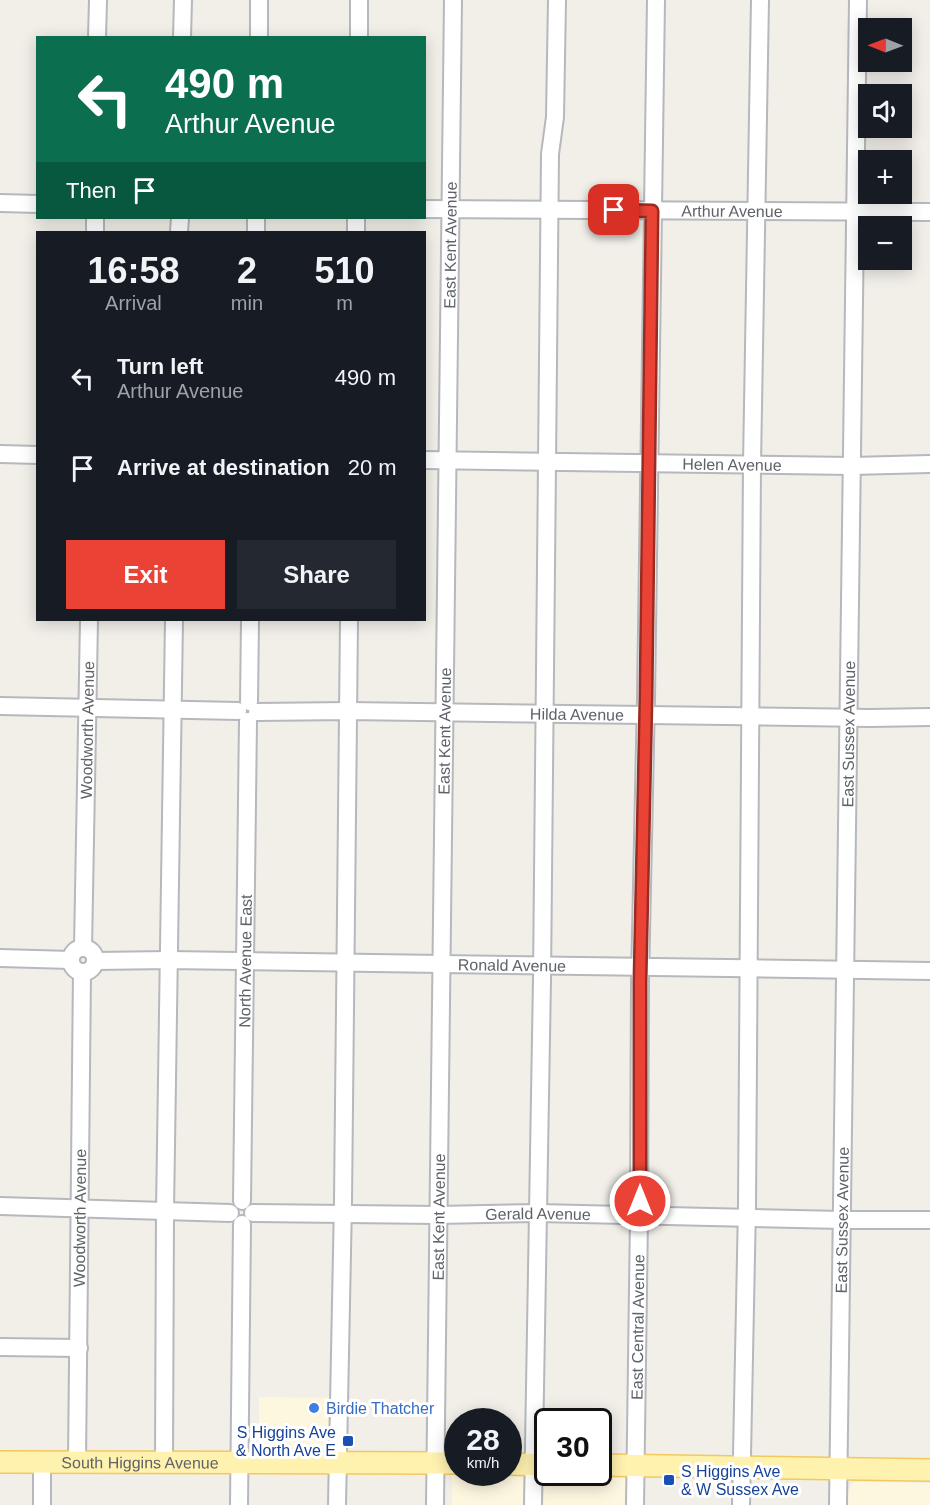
<!DOCTYPE html>
<html lang="en">
<head>
<meta charset="utf-8">
<style>
	:root { --surface:#171b24; --page:#242831; --text:#f1f3f6; --muted:#9ea1a6; --accent:#ea4335 }
	body { margin:0; font-family:Helvetica,sans-serif; background:var(--page); color:var(--text); height:100vh; display:flex; flex-direction:column; font-size:22px; white-space:nowrap }
	* { box-sizing:border-box; margin:0 }
	p { font-size:20px; color:var(--muted) }
	.icon { flex:none; width:33px; height:33px; fill:none; stroke:currentColor; stroke-width:2; stroke-linecap:round; stroke-linejoin:round }
	.map { position:relative; flex:1; overflow:hidden }
	.sheet { position:absolute; left:36px; top:231px; width:390px; height:390px; display:flex; flex-direction:column; background:var(--surface); border-radius:0px; box-shadow:0 3px 15px #0003 }
	.sheet>* { flex:none }
	.hud { position:absolute; left:36px; top:36px; width:390px; height:183px; border-radius:0px; box-shadow:0 3px 15px #0003; background:#0b6e4f; color:#fff; overflow:hidden }
	.needle { width:39px; rotate:271deg }
	.controls { position:absolute; left:858px; top:18px; display:grid; gap:12px }
	.controls a { display:grid; place-items:center; width:54px; height:54px; border-radius:0px; background:var(--surface); box-shadow:0 3px 15px #0003; font-size:30px }
	.speed { position:absolute; left:444px; top:1408px; display:flex; gap:12px; font-size:30px; font-weight:700; text-align:center }
	.speed>* { display:grid; place-content:center; width:78px; height:78px; border-radius:50%; background:var(--surface); box-shadow:0 3px 15px #0003; line-height:1 }
	.speed small { font-size:15px; font-weight:400 }
	.speed .limit { border:3px solid #111; border-radius:9px; background:#fff; color:#111 }
	.pin { position:absolute; display:grid; place-items:center; width:51px; height:51px; color:#fff; margin:-26px; border-radius:12px; box-shadow:0 3px 9px #0006 }
	.me { position:absolute; width:66px; margin:-33px; rotate:0deg; stroke-linejoin:round; filter:drop-shadow(0 0 4px #0008) }
	.turn { display:flex; align-items:center; gap:21px; height:126px; padding:0 30px; font-size:27px }
	.turn .icon { width:78px; height:78px; stroke-width:2.5 }
	.turn b { display:block; font-size:42px; line-height:51px }
	.then { display:flex; align-items:center; height:57px; padding:0 30px; background:#0003; gap:12px; font-size:22px }
	.eta { display:flex; justify-content:space-evenly; align-items:center; height:102px; text-align:center }
	.eta b { font-size:36px; font-weight:800; line-height:42px }
	.primary-button { display:flex; gap:12px; margin-top:auto; padding:12px 30px }
	.primary-button a { flex:1; height:69px; border-radius:0px; background:var(--accent); color:#fff; font-size:24px; font-weight:800; line-height:69px; text-align:center }
	.primary-button a+a { background:var(--page); color:var(--text) }
	ul { padding:0; list-style:none }
	li { display:flex; align-items:center; gap:18px; height:90px; padding:0 30px }
	li div { flex:1 }
	li b { display:block; font-size:22px }
	li em { font-style:normal }
	.map>svg:first-child { display:block }
	.commercial { fill:#fef7e0 }
	.lines { fill:none; stroke-linecap:round; stroke-linejoin:round }
	.minor-casing { stroke:#b5b8bc; stroke-width:20 }
	.major-casing { stroke:#f2c960; stroke-width:24 }
	.minor { stroke:#fff; stroke-width:16 }
	.major { stroke:#fff2af; stroke-width:21 }
	.route-casing { stroke:#982c22; stroke-width:15 }
	.route { stroke:#ea4335; stroke-width:10 }
	.shop-dot { fill:#3f7fe0; stroke:#fff; stroke-width:2 }
	.transit-dot { fill:#1a4fb4; stroke:#fff; stroke-width:2 }
	.labels { text-anchor:middle; stroke-width:6; stroke-linejoin:round; paint-order:stroke }
	.street-label { font-size:16px; fill:#5f6368; stroke:#fff }
	.shop-label { font-size:16px; fill:#366cbe; stroke:#fff; text-anchor:start }
	.transit-label { font-size:16px; fill:#164399; stroke:#fff; text-anchor:end }
</style>
</head>
<body>
<div class="map">
<svg width="930" height="1505" viewBox="0 0 930 1505">
	<rect width="100%" height="100%" fill="#f1efe8"/>
	<g class="commercial">
		<path d="M259 1397 339 1398 338 1448 259 1447Z"/>
		<path d="M452 1469 458 1473 630 1472 629 1505H452Z"/>
		<path d="M854 1482 930 1483V1505H848V1491Z"/>
	</g>
	<g class="lines">
		<g class="minor-casing">
			<g id="minor">
				<path d="M97 38 98 0"/>
				<path d="M182 38 183 0"/>
				<path d="M259 38V0"/>
				<path d="M359 38V0"/>
				<path d="M0 203 38 204"/>
				<path id="s1" d="M424 209 930 212"/>
				<path d="M95 232V218"/>
				<path d="M179 232 180 218"/>
				<path d="M256 232V218"/>
				<path d="M356 232V218"/>
				<path d="M0 454 38 455"/>
				<path id="s2" d="M424 460 852 466 930 464"/>
				<path d="M249 702 250 620"/>
				<path d="M0 706 238 711"/>
				<path id="s3" d="M257 712 348 711 870 718 930 717"/>
				<path id="s4" d="M83 948 89 620"/>
				<circle cx="83" cy="960" r="12"/>
				<path d="M0 958 71 960"/>
				<path id="s5" d="M95 961 169 960 930 971"/>
				<path id="s6" d="M242 1201 248 721"/>
				<path d="M0 1206 230 1213"/>
				<path id="s7" d="M253 1213 438 1215 538 1213 842 1220H930"/>
				<path d="M0 1347 79 1348"/>
				<path id="s8" d="M77 1462 82 972"/>
				<path d="M164 1463 165 1211 174 620"/>
				<path d="M42 1505V1462"/>
				<path d="M239 1505 242 1224"/>
				<path d="M337 1505 343 1202 349 620"/>
				<path id="s9" d="M435 1505 453 0"/>
				<path d="M533 1505 542 979 550 154 555 117 557 0"/>
				<path id="s10" d="M635 1505 639 1217 640 981 646 698 656 0"/>
				<path d="M741 1505 747 1206 752 464 760 0"/>
				<path id="s11" d="M838 1505 858 0"/>
			</g>
		</g>
		<g class="major-casing">
			<g id="major">
				<path id="s12" d="M0 1462 458 1463"/>
				<path d="M508 1464 548 1465"/>
				<path d="M598 1465 930 1470"/>
			</g>
		</g>
		<use href="#minor" class="minor"/>
		<use href="#major" class="major"/>
	</g>
	<g class="lines">
		<g class="route-casing">
			<path id="route" d="M614 210 652 211 646 698 640 981V1201"/>
		</g>
		<use href="#route" class="route"/>
	</g>
	<circle class="shop-dot" cx="314" cy="1408" r="6"/>
	<g class="transit-dot">
		<rect x="342" y="1435" width="12" height="12" rx="3"/>
		<rect x="663" y="1474" width="12" height="12" rx="3"/>
	</g>
	<g class="labels">
		<g class="street-label">
			<text dy="6" stroke="none"><textPath href="#s1" startOffset="308">Arthur Avenue</textPath></text>
			<text dy="6" stroke="none"><textPath href="#s9" startOffset="1260">East Kent Avenue</textPath></text>
			<text dy="6" stroke="none"><textPath href="#s2" startOffset="308">Helen Avenue</textPath></text>
			<text dy="6" stroke="none"><textPath href="#s3" startOffset="320">Hilda Avenue</textPath></text>
			<text dy="6" stroke="none"><textPath href="#s4" startOffset="218">Woodworth Avenue</textPath></text>
			<text dy="6" stroke="none"><textPath href="#s9" startOffset="774">East Kent Avenue</textPath></text>
			<text dy="6" stroke="none"><textPath href="#s11" startOffset="771">East Sussex Avenue</textPath></text>
			<text dy="6" stroke="none"><textPath href="#s6" startOffset="240">North Avenue East</textPath></text>
			<text dy="6" stroke="none"><textPath href="#s5" startOffset="417">Ronald Avenue</textPath></text>
			<text dy="6" stroke="none"><textPath href="#s7" startOffset="285">Gerald Avenue</textPath></text>
			<text dy="6" stroke="none"><textPath href="#s8" startOffset="244">Woodworth Avenue</textPath></text>
			<text dy="6" stroke="none"><textPath href="#s9" startOffset="288">East Kent Avenue</textPath></text>
			<text dy="6" stroke="none"><textPath href="#s11" startOffset="285">East Sussex Avenue</textPath></text>
			<text dy="6" stroke="none"><textPath href="#s10" startOffset="178">East Central Avenue</textPath></text>
			<text dy="6" stroke="none"><textPath href="#s12" startOffset="140">South Higgins Avenue</textPath></text>
		</g>
		<g class="shop-label">
			<text x="326" y="1414">Birdie Thatcher</text>
		</g>
		<g class="transit-label">
			<text x="336" y="1438">S Higgins Ave<tspan x="336" dy="18">&amp; North Ave E</tspan></text>
			<text x="681" y="1477" text-anchor="start">S Higgins Ave<tspan x="681" dy="18">&amp; W Sussex Ave</tspan></text>
		</g>
	</g>
</svg>
<div class="controls">
<a><svg class="needle" viewBox="-14 -14 28 28"><path d="M0-13l5 13h-10z" fill="#e53935"/><path d="M0 13l5-13h-10z" fill="#9ea1a6"/></svg></a>
<a><svg class="icon" aria-label="sound" viewBox="0 0 24 24"><path d="M4 9h4l5-4v14l-5-4H4zM17 9q2 3 0 6"/></svg></a>
<a>+</a>
<a>−</a>
</div>
<div class="speed"><div>28<small>km/h</small></div><div class="limit">30</div></div>
<div class="pin" style="left:614px;top:210px;background:#d93025"><svg class="icon" aria-label="arrive" viewBox="0 0 24 24"><path d="M6 21V4h12l-3 4 3 4H6"/></svg></div>
<svg class="me" style="left:640px;top:1201px" viewBox="-20 -20 40 40"><circle r="17" fill="#ea4335" stroke="#fff" stroke-width="3"/><path d="M0-11L8 9 0 5-8 9z" fill="#fff"/></svg>
<div class="hud">
<div class="turn"><svg class="icon" aria-label="left" viewBox="0 0 24 24"><path d="M17 20v-9H6M10 6l-5 5 5 5"/></svg><div><b>490 m</b>Arthur Avenue</div></div>
<div class="then">Then<svg class="icon" aria-label="arrive" viewBox="0 0 24 24"><path d="M6 21V4h12l-3 4 3 4H6"/></svg></div>
</div>
<section class="sheet">
<div class="eta">
<div><b>16:58</b><p>Arrival</p></div>
<div><b>2</b><p>min</p></div>
<div><b>510</b><p>m</p></div>
</div>
<ul>
<li><svg class="icon" aria-label="left" viewBox="0 0 24 24"><path d="M17 20v-9H6M10 6l-5 5 5 5"/></svg><div><b>Turn left</b><p>Arthur Avenue</p></div><em>490 m</em></li>
<li><svg class="icon" aria-label="arrive" viewBox="0 0 24 24"><path d="M6 21V4h12l-3 4 3 4H6"/></svg><div><b>Arrive at destination</b></div><em>20 m</em></li>
</ul>
<div class="primary-button"><a>Exit</a><a>Share</a></div>
</section>
</div>
</body>
</html>
